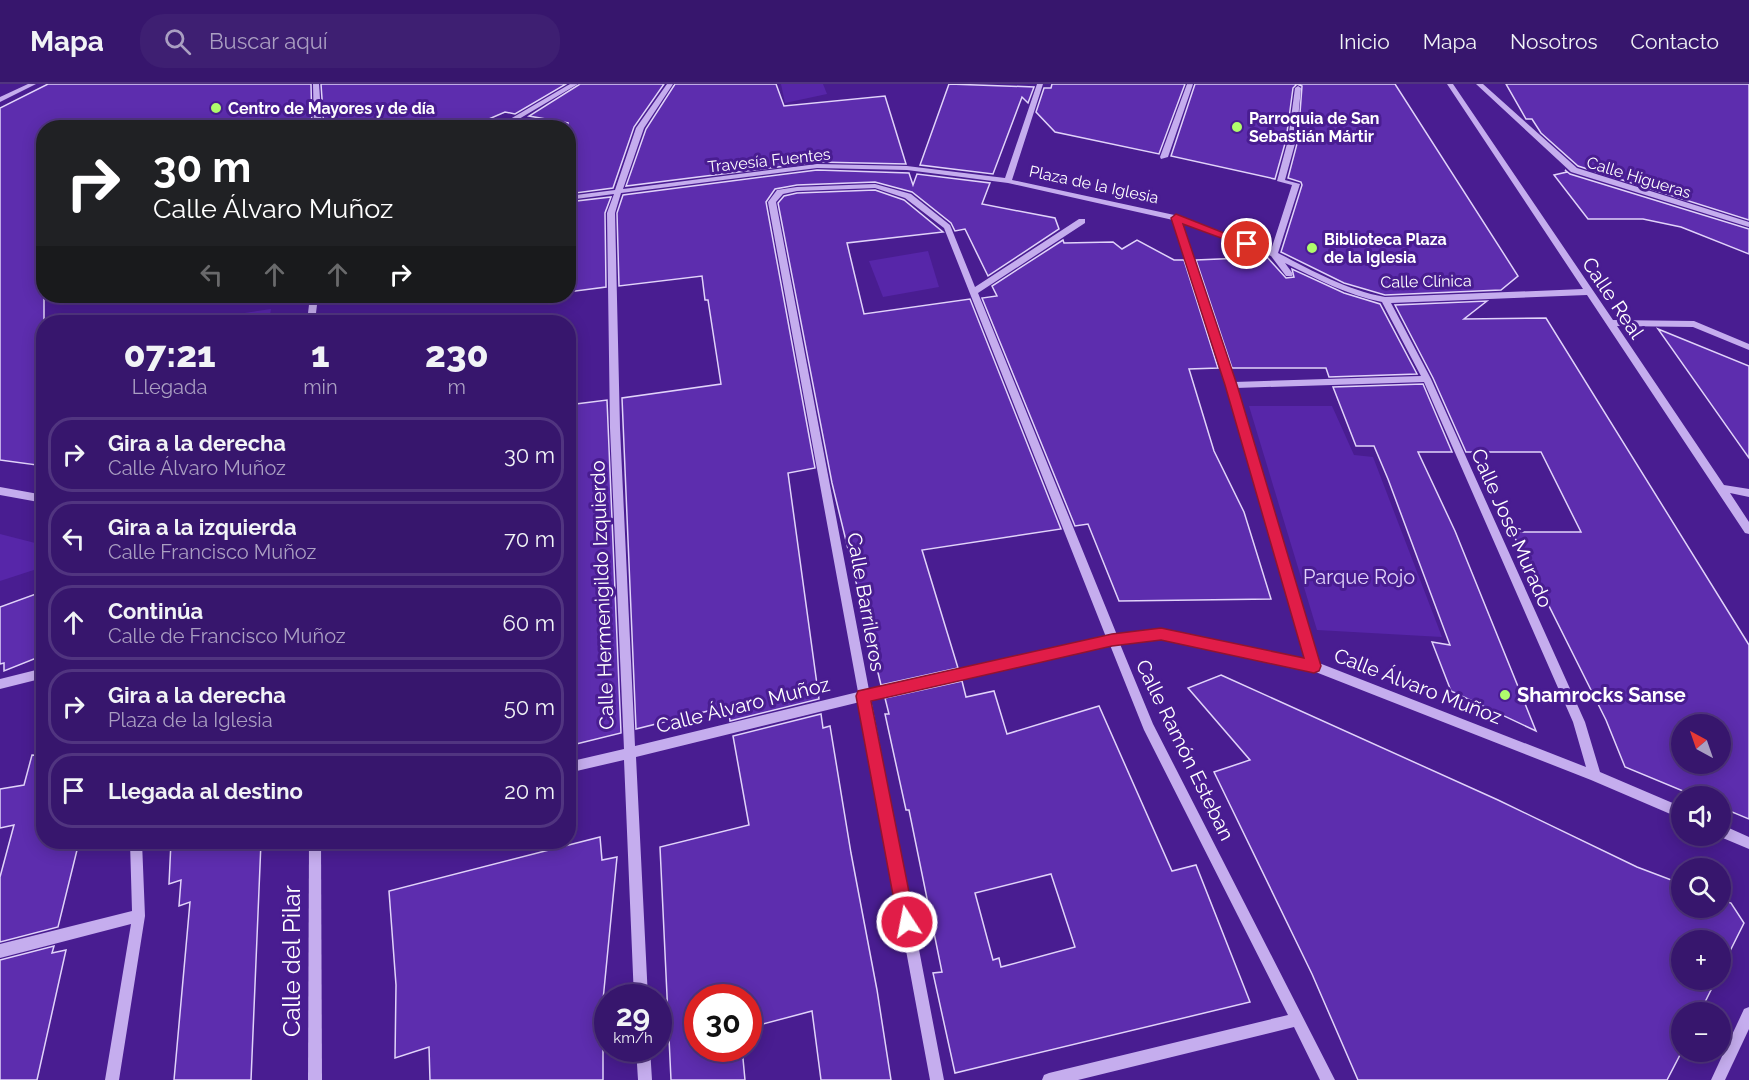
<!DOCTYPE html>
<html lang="es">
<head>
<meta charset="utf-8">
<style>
	:root { --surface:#37166d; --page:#3e1f72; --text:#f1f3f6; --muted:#aa9fc2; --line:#513580 }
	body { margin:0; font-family:Raleway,sans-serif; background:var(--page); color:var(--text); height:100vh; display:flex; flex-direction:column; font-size:22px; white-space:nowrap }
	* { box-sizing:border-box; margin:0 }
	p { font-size:20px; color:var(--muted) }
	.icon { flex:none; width:33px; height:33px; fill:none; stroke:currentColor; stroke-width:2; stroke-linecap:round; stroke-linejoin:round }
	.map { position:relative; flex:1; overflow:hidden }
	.details { position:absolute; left:36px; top:231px; width:540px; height:534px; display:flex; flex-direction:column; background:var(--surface); border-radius:24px; box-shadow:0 3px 15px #0003,0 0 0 2px var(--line) }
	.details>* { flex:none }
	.hud { position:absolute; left:36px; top:36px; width:540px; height:183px; border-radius:24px; box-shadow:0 3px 15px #0003,0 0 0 2px var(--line); background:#202124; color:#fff; overflow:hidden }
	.needle { width:39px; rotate:320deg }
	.tools { position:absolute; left:1671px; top:630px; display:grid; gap:12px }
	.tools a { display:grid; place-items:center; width:60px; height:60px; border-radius:50%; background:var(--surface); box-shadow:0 3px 15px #0003,0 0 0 2px var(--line); font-size:30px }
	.speed { position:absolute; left:594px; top:900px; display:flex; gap:12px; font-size:30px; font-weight:700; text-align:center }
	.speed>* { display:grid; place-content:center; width:78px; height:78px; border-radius:50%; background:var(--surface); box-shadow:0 3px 15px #0003,0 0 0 2px var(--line); line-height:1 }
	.speed small { font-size:15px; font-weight:400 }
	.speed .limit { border:9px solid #d22; background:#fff; color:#111 }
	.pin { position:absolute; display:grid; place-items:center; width:51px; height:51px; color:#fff; margin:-26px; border:3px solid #fff; border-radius:50%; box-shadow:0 2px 6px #0007 }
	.me { position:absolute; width:66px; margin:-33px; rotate:349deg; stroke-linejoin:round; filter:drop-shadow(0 0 4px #0008) }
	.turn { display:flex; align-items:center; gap:21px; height:126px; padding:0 18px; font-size:27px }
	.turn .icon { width:78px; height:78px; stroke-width:2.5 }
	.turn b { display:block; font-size:42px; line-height:51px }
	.lanes { display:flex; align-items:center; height:57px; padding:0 18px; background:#0003; justify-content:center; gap:30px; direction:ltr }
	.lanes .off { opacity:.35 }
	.eta { display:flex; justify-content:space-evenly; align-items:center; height:102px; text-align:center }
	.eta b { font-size:36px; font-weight:800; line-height:42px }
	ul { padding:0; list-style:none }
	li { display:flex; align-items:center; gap:18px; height:75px; margin:0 12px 9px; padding:0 6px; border:3px solid var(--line); border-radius:24px }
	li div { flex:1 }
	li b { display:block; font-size:22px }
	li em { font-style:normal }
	header { display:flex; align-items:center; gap:36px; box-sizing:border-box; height:84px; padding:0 30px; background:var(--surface); border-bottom:2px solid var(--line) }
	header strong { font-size:28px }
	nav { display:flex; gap:33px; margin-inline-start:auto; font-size:21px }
	.search { width:420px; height:54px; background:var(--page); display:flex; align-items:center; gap:15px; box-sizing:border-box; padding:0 21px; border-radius:24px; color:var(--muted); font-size:22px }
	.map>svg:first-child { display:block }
	.green { fill:#5726a9 }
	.building { fill:#5d2dae; stroke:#e1d3fa; stroke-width:1.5; fill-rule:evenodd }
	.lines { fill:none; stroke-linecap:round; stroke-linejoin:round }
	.minor { fill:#c5adee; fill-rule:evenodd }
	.route { fill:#e11d48; stroke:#92132f; stroke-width:1.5 }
	.poi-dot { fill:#b0fd6c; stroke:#491d91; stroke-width:2 }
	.labels { text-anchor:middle; stroke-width:6; stroke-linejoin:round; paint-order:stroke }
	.far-poi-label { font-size:16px; font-weight:bold; fill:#fff; stroke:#491d91; text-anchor:start }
	.far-street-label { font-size:16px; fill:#fff; stroke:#491d91 }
	.street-label { font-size:20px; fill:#fff; stroke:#491d91 }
	.park-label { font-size:20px; fill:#e1d3fa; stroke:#491d91 }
	.poi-label { font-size:20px; font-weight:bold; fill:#fff; stroke:#491d91; text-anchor:start }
	.near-street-label { font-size:24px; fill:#fff; stroke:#491d91 }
</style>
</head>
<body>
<header>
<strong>Mapa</strong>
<div class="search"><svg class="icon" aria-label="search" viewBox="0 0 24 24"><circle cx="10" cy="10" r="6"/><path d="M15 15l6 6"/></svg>Buscar aquí</div>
<nav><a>Inicio</a><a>Mapa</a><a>Nosotros</a><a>Contacto</a></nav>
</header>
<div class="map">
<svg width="1749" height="996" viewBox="0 0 1749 996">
	<rect width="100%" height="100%" fill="#491d91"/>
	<g class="green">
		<path d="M781 0H823L827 10 785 19Z"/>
		<path d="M928 167 939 203 883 213 869 177Z"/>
		<path d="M271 225 269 238H186Z"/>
		<path d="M1249 322H1332L1354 371 1373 373 1442 553 1317 546Z"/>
		<path d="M0 450 43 461V483L0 497Z"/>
	</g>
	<g class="building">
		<path d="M48 0H311L312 44H44V382L0 376V24Z"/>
		<path d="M321 0H566L515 30 505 28 468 44H324Z"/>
		<path d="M580 0H664L634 43 613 104 568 110V39L529 32Z"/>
		<path d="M675 0H776L784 22 885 12 906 80 817 78 626 102 646 45Z"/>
		<path d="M949 0 1034 3 1028 19 1022 13 993 90 920 81Z"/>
		<path d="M1052 0H1185L1159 70 1055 48 1036 28 1044 4H1051Z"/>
		<path d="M1195 0H1395L1518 192 1501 206 1385 211 1344 199 1281 168 1302 101 1301 98 1288 94 1298 56 1302 2 1297 0 1293 4 1286 56 1275 95 1171 72Z"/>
		<path d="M1506 0H1749V136L1578 82 1541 49 1532 35H1526Z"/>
		<path d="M817 86 909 89 913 101 917 90 990 99 982 120 1055 134 1059 145 988 192 965 145 955 147 951 139 912 108 875 98 797 101 775 105 766 118 815 384 788 389 819 615 730 637 728 622 636 645 622 314 721 300 708 216H705L702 192 619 202 617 129 623 111Z"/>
		<path d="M1565 86 1570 90 1749 145V170L1681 143 1643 135H1588L1554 91 1567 88Z"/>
		<path d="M875 106 904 116 943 148 847 159 864 230 970 215 1061 445 922 466 958 584 881 601 832 399 778 119 784 112 797 109Z"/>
		<path d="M611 113 605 129 606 203 568 208V118Z"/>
		<path d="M1063 156 1064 159 1113 158 1122 165 1137 156 1174 176H1184L1218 284 1189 285 1214 367 1244 428 1271 515 1119 517 1088 440 1075 442 982 214 997 212 992 202Z"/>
		<path d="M1267 173 1286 194 1294 193 1292 185 1344 209 1380 220 1417 290 1329 293 1326 284H1232L1196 176Z"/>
		<path d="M1487 217 1464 235 1546 234 1749 561V735L1720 723V712H1695L1625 683 1606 636 1512 448H1581L1541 368H1466L1433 294 1395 221ZM1682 640H1720V680H1682Z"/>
		<path d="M1658 245 1749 282V374Z"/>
		<path d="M1423 300 1452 368H1418L1455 447 1536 647 1451 607 1432 558 1450 561 1388 395 1374 362H1356L1333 303Z"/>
		<path d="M607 316 621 649 568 662V321Z"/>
		<path d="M44 507V571L4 587V579L0 580V523Z"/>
		<path d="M1221 591 1498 716 1637 783 1682 800V824H1720V815L1731 819 1744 839 1720 887V856H1682V896H1716L1700 928H1682V967L1667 996H1358L1312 890 1214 688 1250 676 1188 604Z"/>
		<path d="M962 597 966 613 994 607 1007 650 1099 622 1172 787 1196 781 1250 918 955 989 933 889 942 888 909 726H906L885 630H889L885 614ZM1051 790 1075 863 1001 883 999 874 993 876 975 809Z"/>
		<path d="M821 630 823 644 830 642 851 769 877 906 891 996H821L812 927 748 944V914H698V964H742L745 996H671L660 763 749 741 733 652Z"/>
		<path d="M32 671 44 672V758H79L58 843 0 858V793L14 741 0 744V705L24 701Z"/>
		<path d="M600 753 602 776 617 773 603 916V996H430L429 963 395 974 396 901 389 807Z"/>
		<path d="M171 758H261L251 996H174L190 818 179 822 181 796 169 800Z"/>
		<path d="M54 862 52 869 66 866 37 996H0V876Z"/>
	</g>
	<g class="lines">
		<g class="minor">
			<path d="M28 0H36L0 18V13Z"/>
			<path d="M313 0H319L322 44H314Z"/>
			<path d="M570 0H578L504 44H495Z"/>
			<path d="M667 0H673L644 44 623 105 817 80 907 82 1005 94 1037 0H1043L1012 96 1179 132 1271 166 1292 101 1277 97 1288 56 1295 4 1298 2 1301 4 1296 56 1285 96 1300 100 1278 169C1313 187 1346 206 1385 213L1583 205 1447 0H1453L1613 236 1694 237 1749 260V266L1693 243 1617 242 1724 401 1749 405V413L1730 409 1749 438V450L1745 449 1587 211 1391 219 1431 295 1585 638 1600 688 1682 723V735L1591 696 1313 587 1161 555 1120 560 1153 640 1335 996H1320L1294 943 1078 996H1042L1044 991 1049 989 1288 931 1144 646 1110 561 871 615 944 996H930L860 618 636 673 648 914H634L624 676 568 689V678L624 665 610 344 607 129 614 110 568 116V112L615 106 636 44ZM817 84 907 86 1008 99 1173 136 1226 301 1307 576 1161 545 1117 551 978 209 1085 139V135H1079L975 203 950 141 911 110 875 100 797 103 777 106 768 118 858 608 635 662 620 344 615 129 621 109ZM875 104 905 114 944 144 1106 553 869 606 776 118 783 110 797 107ZM1181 139 1271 172 1286 192H1292L1293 190 1285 179C1317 195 1347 211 1382 218L1421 292 1234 298ZM1424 298 1573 638 1586 683 1319 579 1236 304Z"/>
			<path d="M1187 0H1193L1168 73 1161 75 1160 73Z"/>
			<path d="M1476 0H1483L1577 84 1749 138V143L1571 88Z"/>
			<path d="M310 212H318L315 238H307Z"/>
			<path d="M0 403 44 411V419L0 411Z"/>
			<path d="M44 584V594L0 605V595Z"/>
			<path d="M1720 740 1749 753V765L1718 752H1720Z"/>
			<path d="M130 758H142L145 832 119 996H105L131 840 0 874V860L132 827Z"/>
			<path d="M309 758H321L322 996H308Z"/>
			<path d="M1749 923V945L1725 996H1711L1744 925Z"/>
			<path d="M636 964H650L652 996H638Z"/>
		</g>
	</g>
	<path class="route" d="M1176 130 1252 160 1250 162H1243L1183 140 1237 301 1321 582 1319 587 1314 589 1161 556 1112 562 871 617 915 838 913 844 907 846 901 844 898 838 856 612 858 607 1112 550 1161 544 1304 574 1225 301 1171 134Z"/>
	<g class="poi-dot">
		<circle cx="216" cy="24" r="6"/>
		<circle cx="1237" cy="43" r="6"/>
		<circle cx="1312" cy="164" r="6"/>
		<circle cx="1505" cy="611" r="6"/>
	</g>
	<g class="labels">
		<g class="far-poi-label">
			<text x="228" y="30">Centro de Mayores y de día</text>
			<text x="1249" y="40">Parroquia de San<tspan x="1249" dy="18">Sebastián Mártir</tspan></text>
			<text x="1324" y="161">Biblioteca Plaza<tspan x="1324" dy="18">de la Iglesia</tspan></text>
		</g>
		<g class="far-street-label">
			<text transform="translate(769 76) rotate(-6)" y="6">Travesía Fuentes</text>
			<text transform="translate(1639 93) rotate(17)" y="6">Calle Higueras</text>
			<text transform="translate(1094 100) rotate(12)" y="6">Plaza de la Iglesia</text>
			<text transform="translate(1426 197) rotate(-1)" y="6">Calle Clínica</text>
		</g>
		<g class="street-label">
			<text transform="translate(1613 214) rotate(56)" y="7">Calle Real</text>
			<text transform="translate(1512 444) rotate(66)" y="7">Calle José Murado</text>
			<text transform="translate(602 511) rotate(-92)" y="7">Calle Hermenigildo Izquierdo</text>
			<text transform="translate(866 518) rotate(80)" y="7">Calle Barrileros</text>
			<text transform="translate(1418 602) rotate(21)" y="7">Calle Álvaro Muñoz</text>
			<text transform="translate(743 621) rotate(-14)" y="7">Calle Álvaro Muñoz</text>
			<text transform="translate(1185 666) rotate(64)" y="7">Calle Ramón Esteban</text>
		</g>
		<g class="park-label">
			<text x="1359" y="500">Parque Rojo</text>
		</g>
		<g class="poi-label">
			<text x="1517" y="618">Shamrocks Sanse</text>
		</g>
		<g class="near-street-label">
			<text transform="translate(292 877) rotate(-90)" y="8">Calle del Pilar</text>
		</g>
	</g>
</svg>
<div class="tools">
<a><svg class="needle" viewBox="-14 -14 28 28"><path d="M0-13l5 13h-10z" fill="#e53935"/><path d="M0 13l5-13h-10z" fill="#aa9fc2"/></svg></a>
<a><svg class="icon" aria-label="sound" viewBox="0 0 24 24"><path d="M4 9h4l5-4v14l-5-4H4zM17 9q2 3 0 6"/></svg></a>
<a><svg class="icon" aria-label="search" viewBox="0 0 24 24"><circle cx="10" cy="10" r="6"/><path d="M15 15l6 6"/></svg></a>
<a>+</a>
<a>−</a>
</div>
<div class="speed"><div>29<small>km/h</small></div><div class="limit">30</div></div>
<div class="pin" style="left:1247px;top:160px;background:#d93025"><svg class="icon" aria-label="arrive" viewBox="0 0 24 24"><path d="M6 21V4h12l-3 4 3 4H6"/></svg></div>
<svg class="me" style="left:907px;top:838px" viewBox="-20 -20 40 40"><circle r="17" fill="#e11d48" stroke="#fff" stroke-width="3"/><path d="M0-11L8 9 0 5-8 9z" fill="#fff"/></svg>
<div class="hud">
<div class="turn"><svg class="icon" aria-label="right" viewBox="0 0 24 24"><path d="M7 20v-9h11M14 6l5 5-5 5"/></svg><div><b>30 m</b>Calle Álvaro Muñoz</div></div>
<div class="lanes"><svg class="icon off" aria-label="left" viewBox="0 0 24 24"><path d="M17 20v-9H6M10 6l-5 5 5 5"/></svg><svg class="icon off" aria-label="ahead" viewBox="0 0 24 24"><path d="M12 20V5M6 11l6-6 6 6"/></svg><svg class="icon off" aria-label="ahead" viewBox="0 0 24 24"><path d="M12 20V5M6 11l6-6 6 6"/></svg><svg class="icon" aria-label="right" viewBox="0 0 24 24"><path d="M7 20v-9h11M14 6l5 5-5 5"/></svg></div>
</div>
<section class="details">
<div class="eta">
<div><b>07:21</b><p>Llegada</p></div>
<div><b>1</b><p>min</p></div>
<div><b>230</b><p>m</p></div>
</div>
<ul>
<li><svg class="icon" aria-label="right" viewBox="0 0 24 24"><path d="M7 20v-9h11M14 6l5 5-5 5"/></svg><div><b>Gira a la derecha</b><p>Calle Álvaro Muñoz</p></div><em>30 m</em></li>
<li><svg class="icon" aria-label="left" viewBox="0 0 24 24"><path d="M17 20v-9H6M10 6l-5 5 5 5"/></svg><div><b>Gira a la izquierda</b><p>Calle Francisco Muñoz</p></div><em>70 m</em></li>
<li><svg class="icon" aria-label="ahead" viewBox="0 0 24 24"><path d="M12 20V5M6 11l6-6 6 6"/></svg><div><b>Continúa</b><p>Calle de Francisco Muñoz</p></div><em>60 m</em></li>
<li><svg class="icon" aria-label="right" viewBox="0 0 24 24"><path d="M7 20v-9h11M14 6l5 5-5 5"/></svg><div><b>Gira a la derecha</b><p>Plaza de la Iglesia</p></div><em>50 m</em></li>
<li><svg class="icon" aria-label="arrive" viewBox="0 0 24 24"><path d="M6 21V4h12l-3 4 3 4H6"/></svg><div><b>Llegada al destino</b></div><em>20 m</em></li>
</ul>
</section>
</div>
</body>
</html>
